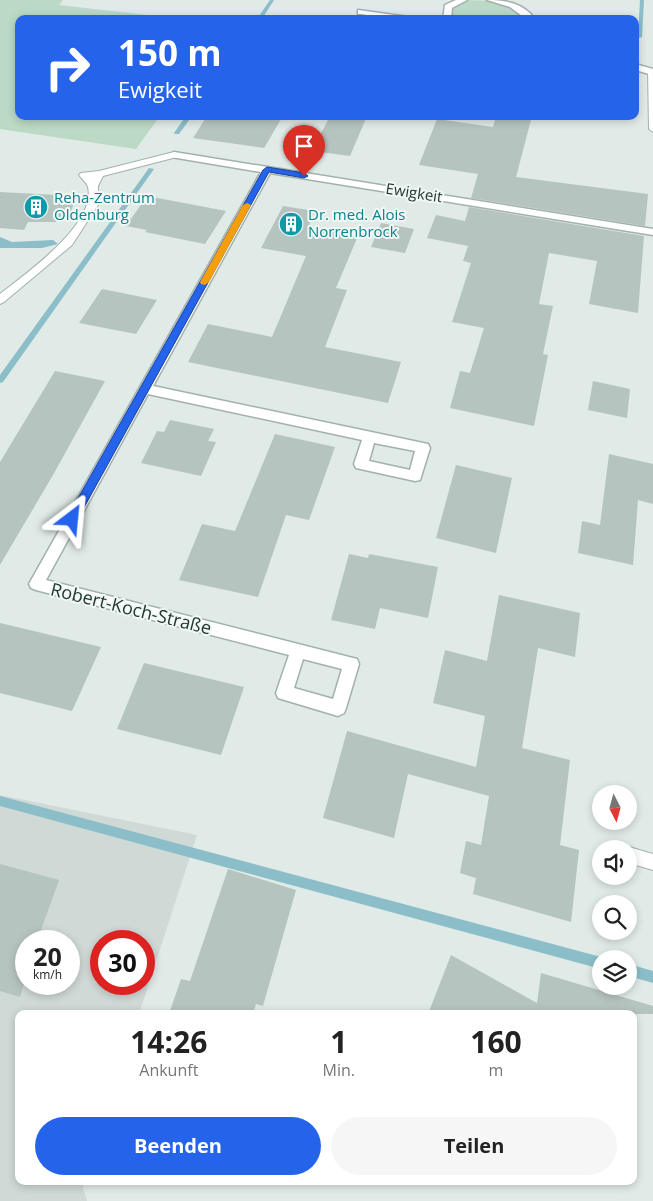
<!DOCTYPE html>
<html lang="de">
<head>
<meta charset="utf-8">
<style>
	:root { --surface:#fff; --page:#f6f6f6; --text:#222; --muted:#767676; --accent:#2563eb }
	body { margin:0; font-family:"Open Sans",sans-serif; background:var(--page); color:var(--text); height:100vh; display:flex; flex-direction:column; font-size:19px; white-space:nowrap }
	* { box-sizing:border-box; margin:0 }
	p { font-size:16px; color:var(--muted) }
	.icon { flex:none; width:28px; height:28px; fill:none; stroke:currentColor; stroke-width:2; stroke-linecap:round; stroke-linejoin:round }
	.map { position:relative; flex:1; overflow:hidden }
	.drawer { position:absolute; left:15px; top:1010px; width:622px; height:175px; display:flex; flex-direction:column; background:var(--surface); border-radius:10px; box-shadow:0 2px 8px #0003 }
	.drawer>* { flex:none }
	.guide { position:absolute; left:15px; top:15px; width:624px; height:105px; border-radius:10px; box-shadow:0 2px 8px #0003; background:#2563eb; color:#fff; overflow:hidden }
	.needle { width:32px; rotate:174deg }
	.tools { position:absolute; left:592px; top:785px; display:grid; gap:10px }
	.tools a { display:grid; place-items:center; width:45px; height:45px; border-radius:50%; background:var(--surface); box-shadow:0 2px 8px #0003; font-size:25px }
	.speed { position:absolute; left:15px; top:930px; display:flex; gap:10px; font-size:25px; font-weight:700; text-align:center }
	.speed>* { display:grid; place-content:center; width:65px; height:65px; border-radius:50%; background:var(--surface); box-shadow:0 2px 8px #0003; line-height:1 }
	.speed small { font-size:12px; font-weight:400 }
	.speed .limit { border:8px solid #d22; background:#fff; color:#111 }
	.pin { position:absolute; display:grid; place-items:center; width:42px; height:42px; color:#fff; margin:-51px -21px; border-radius:50% 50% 50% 0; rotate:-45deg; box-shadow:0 0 5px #0007 }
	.pin .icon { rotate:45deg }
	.me { position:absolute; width:55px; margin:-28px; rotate:29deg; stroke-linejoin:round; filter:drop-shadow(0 0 4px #0008) }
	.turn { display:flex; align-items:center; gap:18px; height:105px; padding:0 20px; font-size:22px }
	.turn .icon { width:65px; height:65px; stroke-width:2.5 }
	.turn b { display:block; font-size:35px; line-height:42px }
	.eta { display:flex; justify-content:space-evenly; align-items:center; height:85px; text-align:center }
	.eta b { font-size:30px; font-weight:700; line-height:35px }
	.cta { display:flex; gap:10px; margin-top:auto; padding:10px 20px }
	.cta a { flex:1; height:58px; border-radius:30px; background:var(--accent); color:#fff; font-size:20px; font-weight:700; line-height:58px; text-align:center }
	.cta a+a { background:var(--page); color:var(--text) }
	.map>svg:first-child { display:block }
	.built { fill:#cfd9d5; fill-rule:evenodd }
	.green { fill:#bbd9c4 }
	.water { fill:#8cbeca }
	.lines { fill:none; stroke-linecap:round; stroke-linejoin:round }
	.stream { fill:#8cbeca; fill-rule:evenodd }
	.building { fill:#b6c4bf }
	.service-casing { stroke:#a3b1ad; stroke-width:2 }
	.minor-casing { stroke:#a3b1ad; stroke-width:3 }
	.service { fill:#fff; fill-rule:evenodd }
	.minor { fill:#fff; fill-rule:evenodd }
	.route { fill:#2563eb; stroke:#184099 }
	.slow { fill:#f59e0b }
	.labels { text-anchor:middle; stroke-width:4; stroke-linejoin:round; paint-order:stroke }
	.far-street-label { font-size:15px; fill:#223834; stroke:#f0f7f4 }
	.far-culture-label { font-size:15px; fill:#0d838f; stroke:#f0f7f4; text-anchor:start }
	.street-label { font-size:18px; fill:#223834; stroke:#f0f7f4 }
</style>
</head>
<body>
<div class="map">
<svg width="653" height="1201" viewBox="0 0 653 1201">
	<rect width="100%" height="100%" fill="#e0eae6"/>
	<path class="built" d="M0 795 197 835 139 1014H19V1181H85L83 1188 87 1201H0ZM26 941H69V984H26ZM101 941H144V984H101Z"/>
	<g class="green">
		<path d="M0 0H63L59 5 183 19H19V116H160L136 149 0 129Z"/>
		<path d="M463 0 500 1 531 19H447L448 7Z"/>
	</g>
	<path class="water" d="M0 237 12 242 53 240 58 244 42 248H0Z"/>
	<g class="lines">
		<g class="stream">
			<path d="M270 0H274L262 19H257Z"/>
			<path d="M640 0H644L642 37 640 38 638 37Z"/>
			<path d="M186 116H192L179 134H175L174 133Z"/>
			<path d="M149 168 154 169 3 382 0 383V375Z"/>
			<path d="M0 796 601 957 604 959H601V969L0 806Z"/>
			<path d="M629 964 653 971V983L629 976Z"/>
		</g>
	</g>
	<g class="building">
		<path d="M207 116H283L264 148 193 138Z"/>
		<path d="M330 116H367L350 156 312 151Z"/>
		<path d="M496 116H532L516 177 648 194 645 226 471 198 478 174 419 165 437 119 493 127Z"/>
		<path d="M0 192 76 196 69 218H58L56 222H28L24 230 0 228Z"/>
		<path d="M147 196 226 211 205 244 145 232 147 230 126 226Z"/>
		<path d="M283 206 315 211 308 227 358 236 336 288 347 290 325 347 401 362 388 403 188 362 208 324 272 337 306 256 261 248Z"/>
		<path d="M469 207 644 236 638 313 589 304 597 261 549 253 539 304 553 306 543 354 548 355 534 426 450 408 460 371 470 373 484 328 452 322 471 263 463 261 468 246 427 238 436 215 465 221Z"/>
		<path d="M381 223 414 229 405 253 371 247Z"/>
		<path d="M102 289 157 300 136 334 79 323Z"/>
		<path d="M55 371 105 381 53 475 0 565V462Z"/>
		<path d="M593 381 630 389 627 418 588 410Z"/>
		<path d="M170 420 214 429 208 441 216 442 201 476 141 463 157 431 164 432Z"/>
		<path d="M275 434 335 447 309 520 286 515 258 597 179 580 202 524 235 531Z"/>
		<path d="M609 454 653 464V504L638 500 633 565 578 553 582 521 600 525Z"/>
		<path d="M456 465 512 478 496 553 436 538Z"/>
		<path d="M349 554 368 558 369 554 438 567 428 618 380 608 375 629 331 620Z"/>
		<path d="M499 595 580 613 575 657 538 648 522 748 570 760 560 845 579 850 571 922 473 894 476 878 460 873 466 841 481 845 489 796 408 774 394 838 323 818 347 731 476 767 485 716 433 703 445 650 487 661Z"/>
		<path d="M0 623 101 647 72 711 0 693Z"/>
		<path d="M144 663 244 687 221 755 117 729Z"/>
		<path d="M0 864 59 880 37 941H26V977L20 997 0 991Z"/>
		<path d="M228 869 296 890 263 1006 256 1004 253 1014H169L181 979 190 981Z"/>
		<path d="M451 955 537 1003 541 973 653 1006V1014H428Z"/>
	</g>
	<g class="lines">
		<g class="service-casing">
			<g id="service">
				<path d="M648 70H653V132L649 129Z"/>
				<path d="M174 152 177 153V157L103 176 98 186V205L72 245 4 302 0 304V294C25 274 97 224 88 187 87 183 82 179 79 175L81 173 99 171Z"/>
				<path d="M629 847 653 854V870L629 863V849H624Z"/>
			</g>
		</g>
		<g class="minor-casing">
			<g id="minor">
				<path d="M456 0H467L452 8 451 19H443L445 5Z"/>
				<path d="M487 0C506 0 523 3 535 19H526L510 7Z"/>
				<path d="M358 10 409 17 413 19H390L361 14H358Z"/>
				<path d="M635 64 653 69V75L635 70Z"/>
				<path d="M174 152 653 229V235L270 173 153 386 428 444 430 448 420 480 415 481 356 468 354 464 362 440 148 394 46 580 357 659 359 664 346 708 344 713 338 716 278 698 276 693 289 655 36 590 31 588 29 584 261 172 171 157 169 155ZM374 443 415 451 410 470 369 461ZM303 659 342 669 333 699 294 688Z"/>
			</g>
		</g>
		<use href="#service" class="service"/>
		<use href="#minor" class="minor"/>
	</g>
	<path class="route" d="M267 167 304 173 308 176 304 178 269 172 76 522H68L67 519 68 516 263 170Z"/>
	<path class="slow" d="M247 203 251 205 209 282 205 285 201 284 200 282 243 205Z"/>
	<defs>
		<g id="building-disc" transform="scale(1.25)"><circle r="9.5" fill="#0f9aa8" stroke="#f0f7f4"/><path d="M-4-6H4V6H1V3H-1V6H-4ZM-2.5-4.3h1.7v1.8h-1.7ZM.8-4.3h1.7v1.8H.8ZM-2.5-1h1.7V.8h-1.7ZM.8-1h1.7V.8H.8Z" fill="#fff"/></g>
	</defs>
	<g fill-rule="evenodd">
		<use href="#building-disc" x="36" y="207"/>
		<use href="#building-disc" x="291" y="224"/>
	</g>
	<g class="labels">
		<g class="far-street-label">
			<text transform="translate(414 193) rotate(9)" y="5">Ewigkeit</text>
		</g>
		<g class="far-culture-label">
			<text x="54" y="203">Reha-Zentrum<tspan x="54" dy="17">Oldenburg</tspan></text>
			<text x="308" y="220">Dr. med. Alois<tspan x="308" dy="17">Norrenbrock</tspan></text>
		</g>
		<g class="street-label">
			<text transform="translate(131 609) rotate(14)" y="6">Robert-Koch-Straße</text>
		</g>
	</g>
</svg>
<div class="tools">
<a><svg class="needle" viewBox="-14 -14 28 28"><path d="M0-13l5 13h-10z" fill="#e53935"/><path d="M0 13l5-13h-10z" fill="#767676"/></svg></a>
<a><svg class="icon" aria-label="sound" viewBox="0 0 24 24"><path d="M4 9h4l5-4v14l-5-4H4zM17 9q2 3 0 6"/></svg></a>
<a><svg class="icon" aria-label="search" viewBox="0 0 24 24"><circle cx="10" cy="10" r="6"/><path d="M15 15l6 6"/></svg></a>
<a><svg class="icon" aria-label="layers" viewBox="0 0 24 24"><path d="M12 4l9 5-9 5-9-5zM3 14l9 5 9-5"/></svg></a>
</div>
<div class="speed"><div>20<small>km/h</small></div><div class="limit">30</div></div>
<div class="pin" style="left:304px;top:176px;background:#d93025"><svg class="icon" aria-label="arrive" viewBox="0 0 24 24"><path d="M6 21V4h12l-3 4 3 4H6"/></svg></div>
<svg class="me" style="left:72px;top:519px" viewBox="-20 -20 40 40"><path d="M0-17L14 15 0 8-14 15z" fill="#2563eb" stroke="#fff" stroke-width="4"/></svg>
<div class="guide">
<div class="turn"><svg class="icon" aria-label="right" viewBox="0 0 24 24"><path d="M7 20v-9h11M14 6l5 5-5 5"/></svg><div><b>150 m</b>Ewigkeit</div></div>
</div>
<section class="drawer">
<div class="eta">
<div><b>14:26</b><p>Ankunft</p></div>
<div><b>1</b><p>Min.</p></div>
<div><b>160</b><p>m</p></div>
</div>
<div class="cta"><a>Beenden</a><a>Teilen</a></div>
</section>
</div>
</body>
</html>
